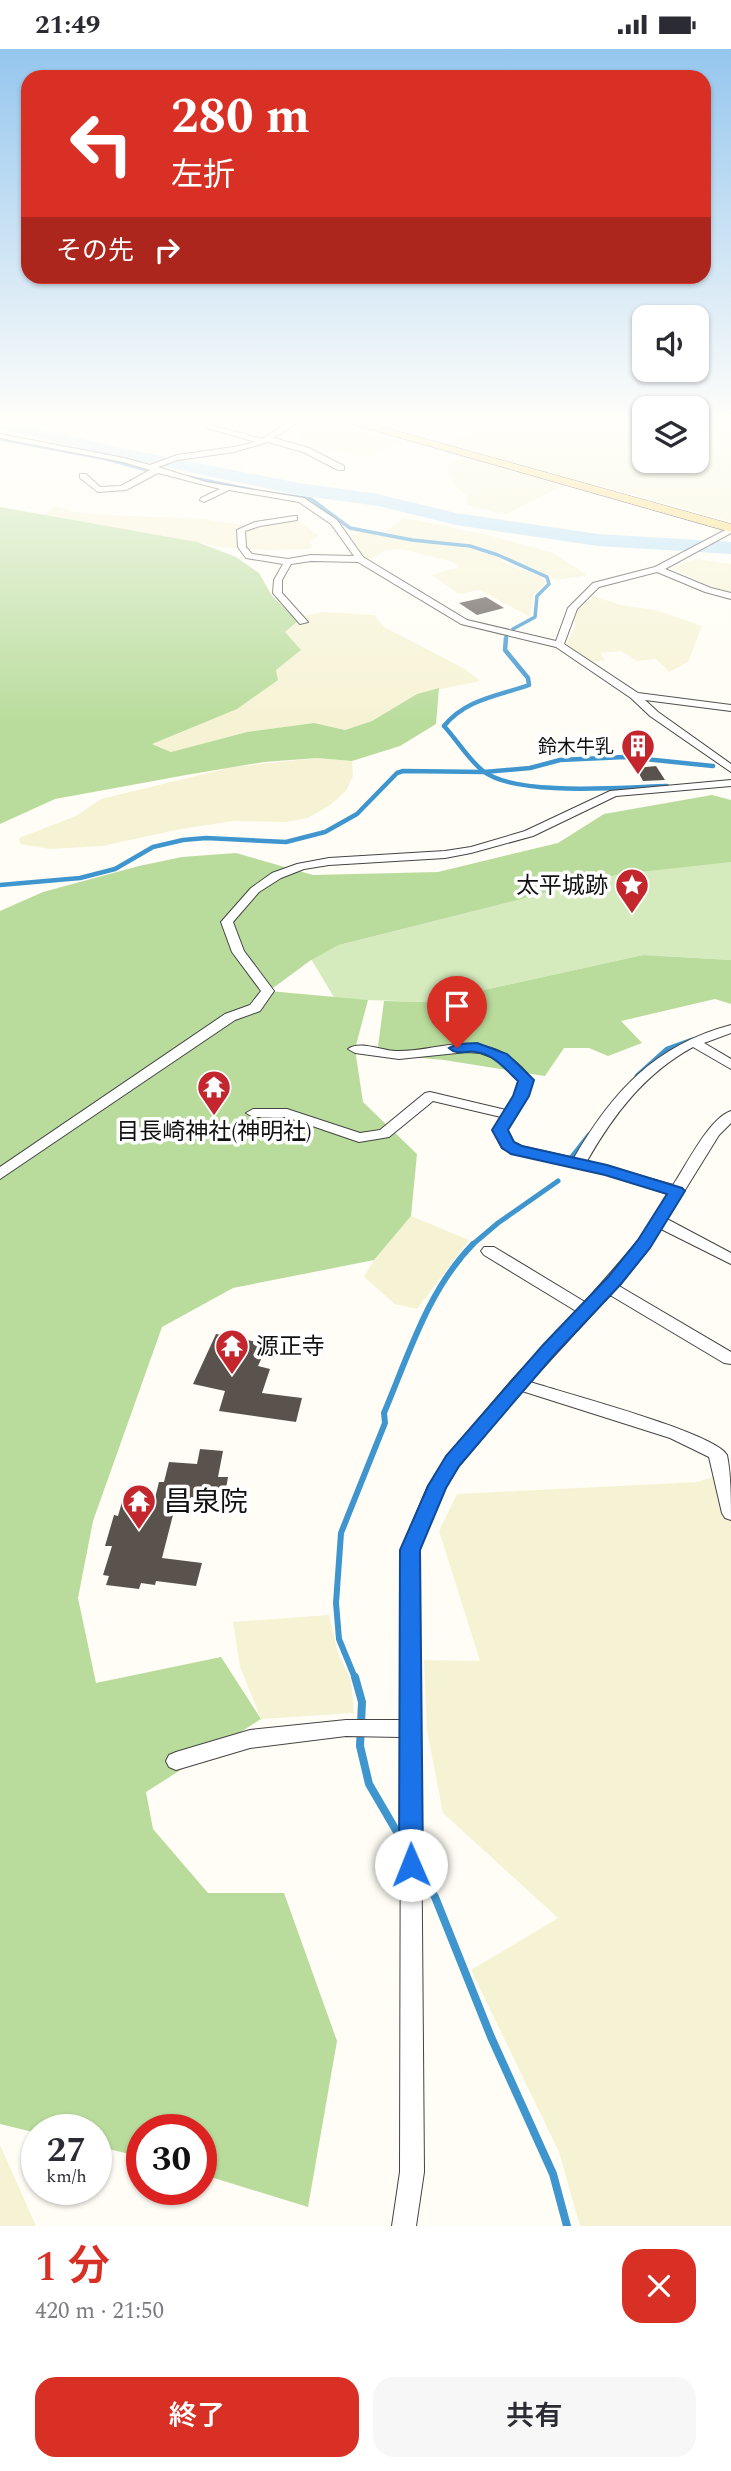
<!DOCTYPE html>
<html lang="ja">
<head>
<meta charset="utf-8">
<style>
	:root { --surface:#fff; --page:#f7f7f7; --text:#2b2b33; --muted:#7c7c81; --accent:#d93025 }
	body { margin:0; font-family:Spectral,"Noto Sans JP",serif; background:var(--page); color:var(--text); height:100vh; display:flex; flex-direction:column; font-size:26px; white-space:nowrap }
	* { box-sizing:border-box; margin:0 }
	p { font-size:23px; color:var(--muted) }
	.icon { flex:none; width:38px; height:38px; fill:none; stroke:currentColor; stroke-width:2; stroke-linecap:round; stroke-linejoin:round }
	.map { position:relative; height:2177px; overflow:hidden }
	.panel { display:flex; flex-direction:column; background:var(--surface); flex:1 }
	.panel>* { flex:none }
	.banner { position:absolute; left:21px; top:21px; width:690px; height:214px; border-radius:21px; box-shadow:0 2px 5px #0004; background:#d93025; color:#fff; overflow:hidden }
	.controls { position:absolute; left:632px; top:256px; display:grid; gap:14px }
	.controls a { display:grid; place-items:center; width:77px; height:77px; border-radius:14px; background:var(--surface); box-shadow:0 2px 5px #0004; font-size:35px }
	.speed { position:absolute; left:21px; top:2065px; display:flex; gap:14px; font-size:35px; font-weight:700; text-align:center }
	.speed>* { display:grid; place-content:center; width:91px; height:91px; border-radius:50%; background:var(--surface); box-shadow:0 2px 5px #0004; line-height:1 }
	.speed small { font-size:18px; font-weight:400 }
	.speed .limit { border:10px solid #d22; background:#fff; color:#111 }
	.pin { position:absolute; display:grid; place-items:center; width:60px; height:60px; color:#fff; margin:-72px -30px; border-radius:50% 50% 50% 0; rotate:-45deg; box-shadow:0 0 7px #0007 }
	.pin .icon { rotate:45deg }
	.me { position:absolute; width:77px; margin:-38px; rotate:359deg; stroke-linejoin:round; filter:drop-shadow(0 0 5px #0008) }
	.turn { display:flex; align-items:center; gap:24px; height:147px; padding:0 35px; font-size:32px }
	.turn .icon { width:91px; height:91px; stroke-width:2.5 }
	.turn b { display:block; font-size:49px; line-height:60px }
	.then { display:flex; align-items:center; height:66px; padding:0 35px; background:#0003; gap:14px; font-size:26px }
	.round { display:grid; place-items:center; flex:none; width:74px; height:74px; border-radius:21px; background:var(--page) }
	.summary { display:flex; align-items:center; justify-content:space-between; height:119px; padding:0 35px }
	h1 { font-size:42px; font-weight:600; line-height:52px; color:var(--accent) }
	.primary-button { display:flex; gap:14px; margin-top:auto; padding:14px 35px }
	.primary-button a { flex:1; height:80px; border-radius:21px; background:var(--accent); color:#fff; font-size:28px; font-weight:600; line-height:80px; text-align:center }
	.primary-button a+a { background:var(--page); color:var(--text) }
	.status { display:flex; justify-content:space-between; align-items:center; height:49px; padding:0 35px; background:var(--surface); direction:ltr }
	.status svg { height:19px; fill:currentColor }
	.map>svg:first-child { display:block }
	.farmland { fill:#f6f3d4 }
	.green { fill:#d5ebbd }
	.forest { fill:#b9dc9c }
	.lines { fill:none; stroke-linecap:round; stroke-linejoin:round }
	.stream-far4 { stroke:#3f96cf; stroke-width:3.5 }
	.stream-far3 { stroke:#3f96cf; stroke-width:4.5 }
	.stream-far2 { stroke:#3f96cf; stroke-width:5 }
	.stream-far1 { stroke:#3f96cf; stroke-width:6 }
	.stream { stroke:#3f96cf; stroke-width:8 }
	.river { fill:#b9e0f7; fill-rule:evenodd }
	.building { fill:#5a524d }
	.street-casing { stroke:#444; stroke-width:2 }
	.primary-casing { stroke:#222; stroke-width:1 }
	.street { fill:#fff; fill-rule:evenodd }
	.primary { fill:#f9d66b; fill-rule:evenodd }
	.route { fill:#1a73e8; stroke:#114b97; stroke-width:2 }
	.labels { text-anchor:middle; stroke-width:7; stroke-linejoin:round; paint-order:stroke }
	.far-poi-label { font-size:19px; fill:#111; stroke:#fff; text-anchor:end }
	.poi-label { font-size:23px; fill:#111; stroke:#fff; text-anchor:end }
	.near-poi-label { font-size:28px; fill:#111; stroke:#fff; text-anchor:start }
</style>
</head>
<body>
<div class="status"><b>21:49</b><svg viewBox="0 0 49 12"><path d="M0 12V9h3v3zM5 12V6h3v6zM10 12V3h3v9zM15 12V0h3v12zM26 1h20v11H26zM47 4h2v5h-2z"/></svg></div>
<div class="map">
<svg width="731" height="2177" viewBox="0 0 731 2177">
	<rect width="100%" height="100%" fill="#fffdf5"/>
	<g class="farmland">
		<path d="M101 370H213L204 378 173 389Z"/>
		<path d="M268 370H321L403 393 367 408 302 395 297 391 301 385 299 382 286 372Z"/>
		<path d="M494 370H644V411H696L697 370H731V473L576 430 506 465 466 456 467 447 455 437 447 417 471 403 443 395 498 372Z"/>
		<path d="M55 457 75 463 107 466 202 470 244 476 294 468 319 487 310 492 312 498 308 500 269 501 220 498 195 493 167 492 30 478Z"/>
		<path d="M405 469 488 486 553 504 587 526 557 531 498 503 471 495 409 489 384 483Z"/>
		<path d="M364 482 417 493 462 497 499 509 508 516 540 527 546 534 534 545 530 568 480 541 459 545 432 526 459 518 453 513 401 500 386 501 369 511 358 502 351 487Z"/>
		<path d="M696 510 731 515V543L718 541 672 519Z"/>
		<path d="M594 547 620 556 656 561 702 577 688 613 669 623 656 610 637 612 621 602 600 604 605 611 592 613 566 596 575 578V563Z"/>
		<path d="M322 563 374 566 384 578 465 620 480 632 417 645 372 672 345 681 314 674 247 683 171 703 151 694 237 660 276 621 285 583 298 572 295 569Z"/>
		<path d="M317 709 352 712 353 727 346 742 330 756 308 769 285 773 233 772 181 780 102 797 50 800 20 795 19 789 76 767 101 750 233 718Z"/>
		<path d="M411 1167 469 1191 417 1260 395 1255 364 1228 374 1211Z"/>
		<path d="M731 1421V2177H580L559 2103 471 1921 558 1869 443 1764 427 1682 424 1611 480 1612 439 1482 457 1445 698 1433Z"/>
		<path d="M329 1566 338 1604 351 1631 354 1664 261 1670 240 1618 233 1573Z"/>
		<path d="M0 2096 36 2177H0Z"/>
	</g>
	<path class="green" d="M727 812 731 813V911L643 906 429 953 335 950 311 910 339 896 621 825Z"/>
	<g class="forest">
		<path d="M0 458 197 493 236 508 259 524 272 547 298 572 285 583 301 601 276 621 278 631 237 660 152 695 171 703 247 683 314 674 345 681 372 672 417 645 439 639 436 675 400 697 352 712 317 709 264 713 186 726 55 750 0 775Z"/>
		<path d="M712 746 731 751V813L621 825 339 896 311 911 269 942 368 951 355 1000 363 1053 417 1105 411 1167 374 1211 233 1239 162 1278 93 1472 78 1549 96 1634 221 1608 261 1670 146 1743 153 1780 208 1844H284L337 1992 308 2158 201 2125V2081H142V2108L96 2097V2081H37V2084L0 2075V862L43 843 139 817 182 808 236 804 313 826 438 823 558 794 604 765Z"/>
		<path d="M643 906 731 911V955L715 950 621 972 642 994 608 1007 589 999H564L545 1027 444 1011 377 1005 384 952 429 953Z"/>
	</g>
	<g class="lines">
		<g class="stream-far4">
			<path d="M0 390 107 410 146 421"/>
			<path d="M188 428 253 441"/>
			<path d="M263 443 311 450 350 479 412 491 470 497 498 506 547 528 549 535 537 547 535 568 513 580"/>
		</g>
		<g class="stream-far3">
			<path d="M506 589 505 601 528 629 529 636C498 647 466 650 444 677 457 691 468 710 483 722 516 748 625 738 667 737"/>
			<path d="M0 836 80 829 115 820 153 798 183 791 206 789 286 793 325 783 357 765 397 724 403 722 484 723 530 719 560 711 625 708 713 717"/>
		</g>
		<g class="stream-far2">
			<path d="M637 1027 667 1000 692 991"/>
			<path d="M571 1109 589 1086"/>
			<path d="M472 1196 498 1174 558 1132"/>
		</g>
		<path class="stream-far1" d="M355 1629 339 1590 336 1554 341 1484 385 1374 384 1364C409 1305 428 1241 473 1195"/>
		<g class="stream">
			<path d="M355 1628 362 1653 360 1697 369 1735 404 1795"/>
			<path d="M420 1822 435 1848 491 1988 553 2125 567 2177"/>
		</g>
		<path class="river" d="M0 370 117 398 299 434 378 445 456 464 598 485 731 493V505L598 497 456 476 378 457 299 446 117 408 0 380Z"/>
	</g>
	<g class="building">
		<path d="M486 548 504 559 477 566 459 554Z"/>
		<path d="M656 717 665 731 643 732 636 719Z"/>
		<path d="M216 1285 268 1295 258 1317 270 1320 262 1344 302 1349 296 1373 219 1362 225 1342 193 1335Z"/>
		<path d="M200 1400 223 1402 218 1428H228L224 1451 191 1448 188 1463 174 1462 162 1509 202 1514 196 1537 156 1532 155 1536 141 1534 139 1540 106 1536 109 1527 103 1526 112 1497H105L114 1466 118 1467 122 1453 150 1456 152 1449H155L159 1433H164L169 1413 197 1415Z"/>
	</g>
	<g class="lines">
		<g class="street-casing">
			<g id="street">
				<path d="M303 370 274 389 309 399 344 417V421H338L303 403 268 393 234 403 178 411 158 418 206 433 304 449 337 471 363 508 467 571 556 592 568 559 593 534 655 518 731 478V484L665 520 711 539 731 544V550L705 543 657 523 599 538 577 560 564 595 638 644 731 656V662L645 651 658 663 731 715V723L650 667 631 649 556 598 461 575 358 513 311 512 291 515 282 531V544L308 573 300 575 273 544 274 531 283 515 246 509 238 498 237 481 255 473 294 467H297V471L260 477 245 482 246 498 252 505 288 510 311 506 354 507 331 475 299 453 229 441 204 453 200 451 201 449 220 440 158 424 126 441 98 443 80 429V425H86L100 438 121 437 150 421 123 413 0 389V385L124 409 150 416 177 406 234 398 256 393 207 379V375L262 390 291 371Z"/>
				<path d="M731 731V737L616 747 533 787 471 804 445 809 329 816 304 820 281 829 259 843 233 873 244 902 274 942 260 962 235 971 0 1130V1118L225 965 250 956 261 942 232 903 221 873 251 839 272 824 297 815 329 809 445 802 471 798 525 782 610 742Z"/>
				<path d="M731 976V984L704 994 731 1010V1020L693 998C645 1024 613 1066 587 1112L673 1136C686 1117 709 1069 731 1062V1074L719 1086 667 1170 731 1204V1215L661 1180 649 1199 619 1237 731 1303V1315L724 1314 610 1246 530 1333C561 1343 716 1384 727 1406 731 1425 731 1451 731 1471L725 1469 722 1464 709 1408 670 1389 522 1342 459 1417 445 1439 419 1501 424 2123 416 2177H392L400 2123 401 1688 346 1687 250 1699 176 1721 169 1718 166 1712 169 1706 176 1703 250 1681 346 1671H401V1501L428 1437 447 1407 512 1331 576 1262 484 1206 481 1202 484 1198H494L585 1253 639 1191 668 1145 605 1125 512 1104 502 1099 493 1081 501 1068 433 1052 389 1088 359 1093 286 1068H253L246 1064 253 1060H287L360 1084 380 1081 425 1044 430 1043 506 1061 514 1047 519 1032 506 1018 491 1008 480 1004 467 1003 399 1010 355 1004 348 1000C359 991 383 1002 396 1002 425 1003 455 990 484 997 505 1001 520 1015 533 1031L528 1047 507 1081 513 1093 521 1097 574 1109C612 1043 655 996 731 976Z"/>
			</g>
		</g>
		<g class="primary-casing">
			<path id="primary" d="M334 370H354L731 475V483Z"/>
		</g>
		<use href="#street" class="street"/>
		<use href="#primary" class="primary"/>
	</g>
	<linearGradient id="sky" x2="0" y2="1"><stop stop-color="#95c6ee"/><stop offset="0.55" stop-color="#fffefa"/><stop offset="1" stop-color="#fffefa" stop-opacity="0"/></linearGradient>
	<rect width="731" height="675" fill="url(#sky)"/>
	<path class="route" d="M477 994 507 1005 534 1031 529 1047 508 1081 514 1093 522 1097 607 1116 682 1139 685 1142 650 1199 621 1235 555 1305 459 1417 446 1439 420 1501 423 1816 419 1824 411 1827 403 1824 399 1816 400 1501 428 1437 446 1407 543 1296 609 1227 638 1191 667 1145 605 1126 511 1105 502 1099 492 1081 513 1047 518 1032C506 1021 494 1005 476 1003 466 1001 457 1007 449 999L457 995Z"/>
	<defs>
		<g id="building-pin" transform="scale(1.75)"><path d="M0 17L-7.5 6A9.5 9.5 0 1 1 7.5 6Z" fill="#c4262e" stroke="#fff"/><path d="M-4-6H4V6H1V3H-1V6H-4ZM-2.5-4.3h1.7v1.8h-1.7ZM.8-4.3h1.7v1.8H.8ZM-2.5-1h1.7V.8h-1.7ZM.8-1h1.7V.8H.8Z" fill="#fff"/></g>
		<g id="sight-pin" transform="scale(1.75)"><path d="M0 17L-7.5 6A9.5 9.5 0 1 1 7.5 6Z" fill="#c4262e" stroke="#fff"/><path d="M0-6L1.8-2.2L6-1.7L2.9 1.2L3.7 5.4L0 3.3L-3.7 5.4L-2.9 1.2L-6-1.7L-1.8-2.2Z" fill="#fff"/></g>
		<g id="temple-pin" transform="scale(1.75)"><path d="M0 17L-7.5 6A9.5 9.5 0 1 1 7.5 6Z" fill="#c4262e" stroke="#fff"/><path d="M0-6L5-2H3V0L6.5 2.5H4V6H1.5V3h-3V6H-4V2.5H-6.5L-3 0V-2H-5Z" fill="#fff"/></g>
	</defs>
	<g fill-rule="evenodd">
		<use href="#building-pin" x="638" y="697"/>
		<use href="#sight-pin" x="632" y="836"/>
		<use href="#temple-pin" x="214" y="1038"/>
		<use href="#temple-pin" x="232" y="1297"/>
		<use href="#temple-pin" x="139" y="1452"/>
	</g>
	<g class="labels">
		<g class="far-poi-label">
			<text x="614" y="704">鈴木牛乳</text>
		</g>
		<g class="poi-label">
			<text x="608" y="844">太平城跡</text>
			<text x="214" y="1090" text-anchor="middle">目長崎神社(神明社)</text>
			<text x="256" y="1305" text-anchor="start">源正寺</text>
		</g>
		<g class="near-poi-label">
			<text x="164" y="1462">昌泉院</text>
		</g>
	</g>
</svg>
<div class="controls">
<a><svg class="icon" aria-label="sound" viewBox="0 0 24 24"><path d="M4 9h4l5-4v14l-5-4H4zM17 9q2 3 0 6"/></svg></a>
<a><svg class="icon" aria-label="layers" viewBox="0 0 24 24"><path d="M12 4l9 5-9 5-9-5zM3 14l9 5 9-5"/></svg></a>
</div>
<div class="speed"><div>27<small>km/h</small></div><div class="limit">30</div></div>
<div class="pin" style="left:457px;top:999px;background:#d93025"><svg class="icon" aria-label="arrive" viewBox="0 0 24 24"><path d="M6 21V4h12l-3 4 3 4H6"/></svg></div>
<svg class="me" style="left:411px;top:1816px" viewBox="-20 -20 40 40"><circle r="19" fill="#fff"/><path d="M0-13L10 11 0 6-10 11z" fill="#1a73e8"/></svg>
<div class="banner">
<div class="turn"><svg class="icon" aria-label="left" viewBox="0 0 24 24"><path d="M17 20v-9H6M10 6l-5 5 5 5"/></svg><div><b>280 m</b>左折</div></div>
<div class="then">その先<svg class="icon" aria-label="right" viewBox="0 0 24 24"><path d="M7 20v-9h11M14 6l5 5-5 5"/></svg></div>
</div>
</div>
<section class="panel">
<div class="summary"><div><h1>1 分</h1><p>420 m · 21:50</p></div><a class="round" style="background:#d93025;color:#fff"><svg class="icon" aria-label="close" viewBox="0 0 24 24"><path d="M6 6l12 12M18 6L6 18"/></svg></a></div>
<div class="primary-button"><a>終了</a><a>共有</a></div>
</section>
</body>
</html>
